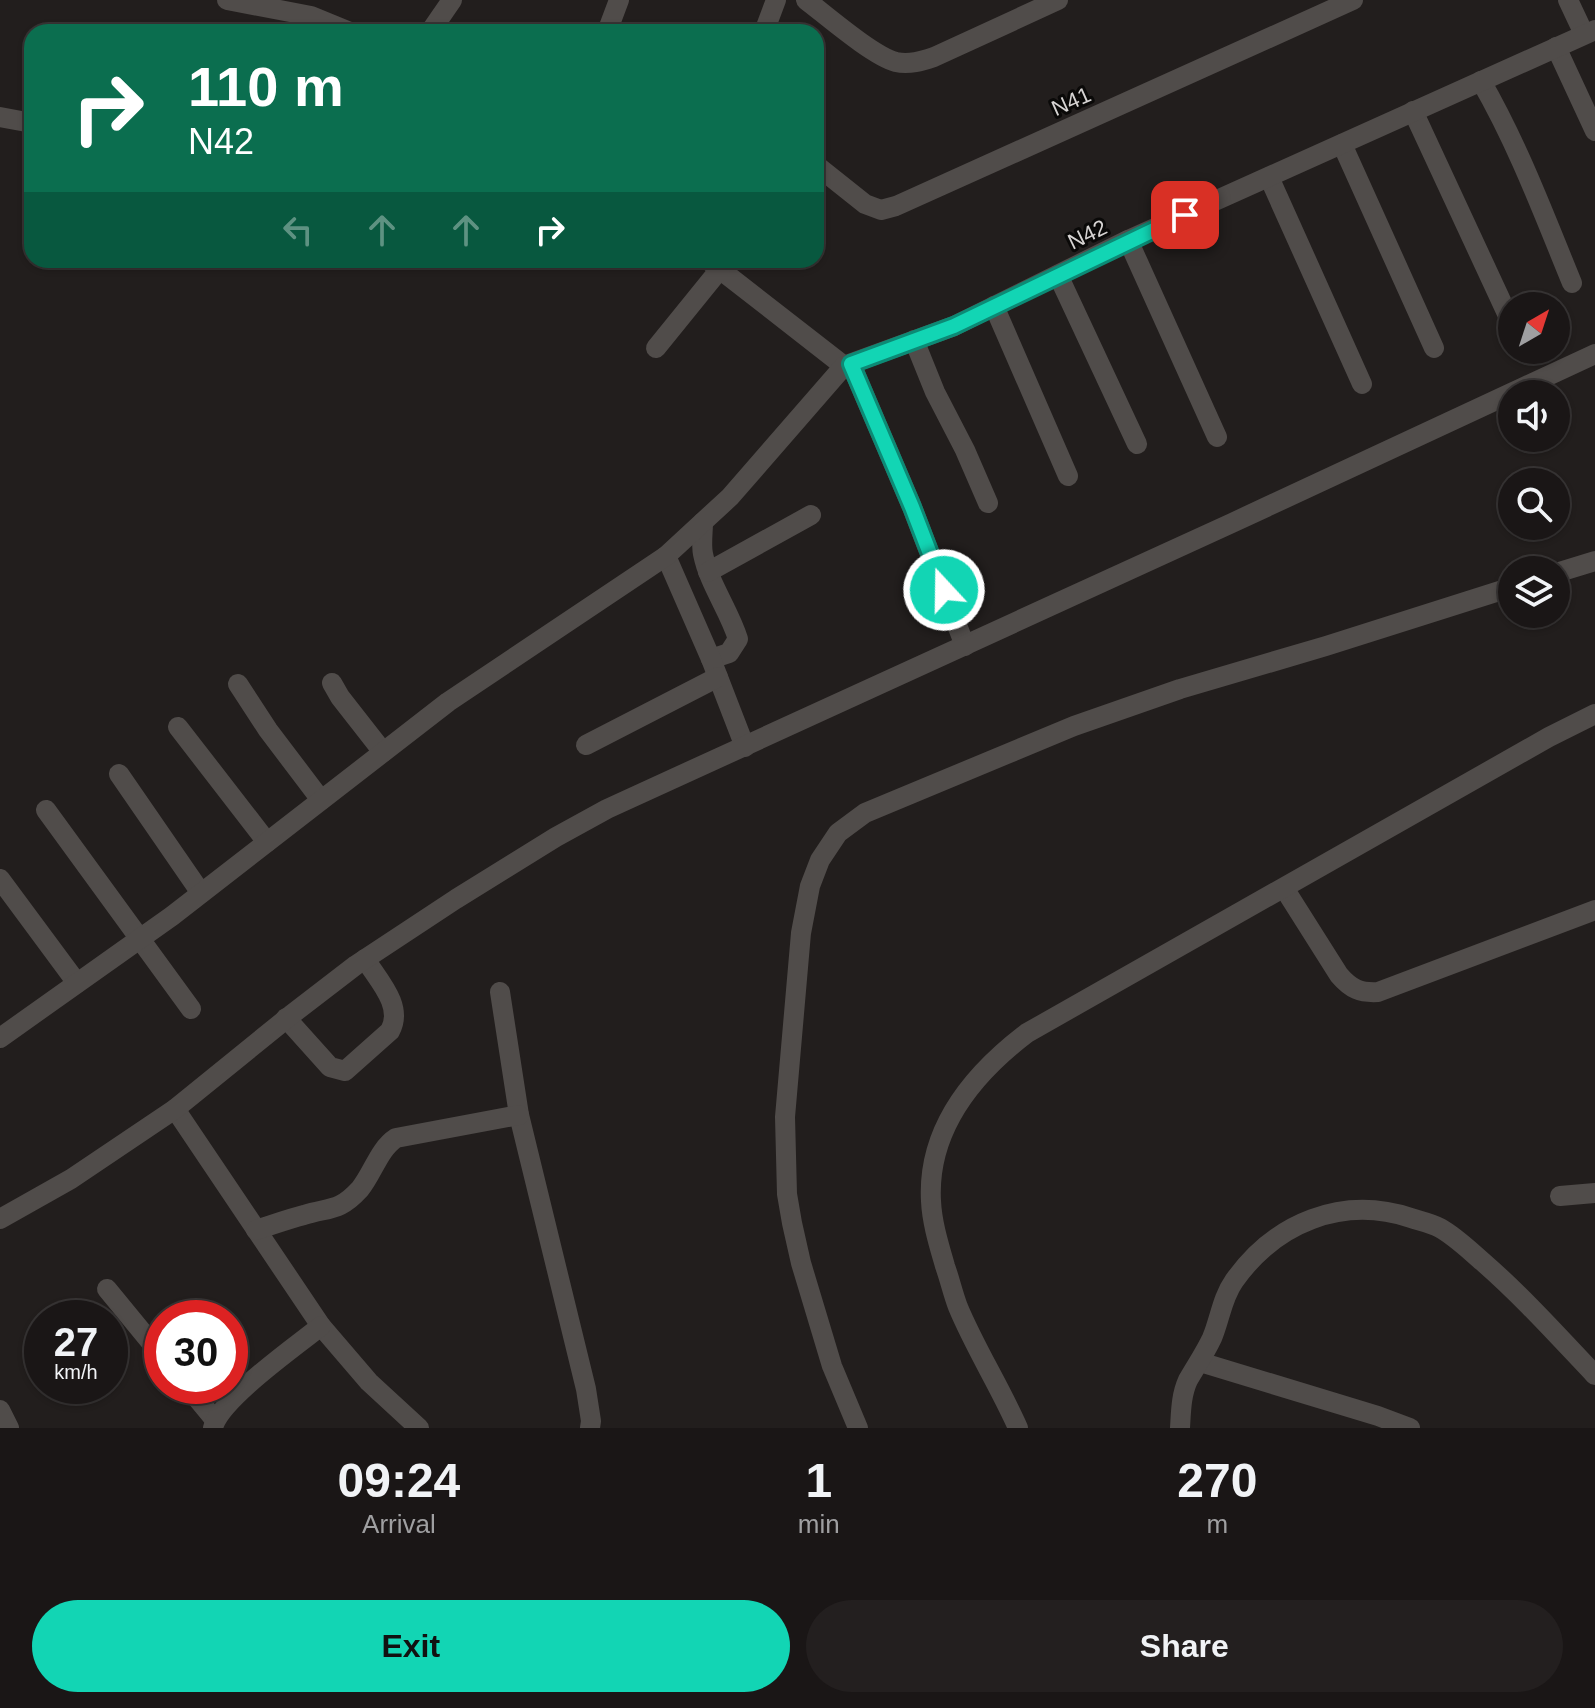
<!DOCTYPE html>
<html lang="en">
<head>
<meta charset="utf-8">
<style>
	:root { --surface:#1a1616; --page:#231f1f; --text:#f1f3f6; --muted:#9f9fa1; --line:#383535; --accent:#12d5b4 }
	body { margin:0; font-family:Arial,sans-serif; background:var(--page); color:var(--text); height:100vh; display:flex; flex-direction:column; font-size:30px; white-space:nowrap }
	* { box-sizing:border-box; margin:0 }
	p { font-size:26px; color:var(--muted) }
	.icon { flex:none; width:44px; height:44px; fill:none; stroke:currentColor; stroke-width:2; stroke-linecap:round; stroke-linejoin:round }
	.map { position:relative; height:1428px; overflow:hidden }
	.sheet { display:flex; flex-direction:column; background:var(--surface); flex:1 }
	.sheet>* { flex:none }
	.top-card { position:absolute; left:24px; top:24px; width:800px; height:244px; border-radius:24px; box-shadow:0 2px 6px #0004,0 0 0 2px var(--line); background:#0b6e4f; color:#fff; overflow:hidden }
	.needle { width:52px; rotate:39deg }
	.controls { position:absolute; left:1498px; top:292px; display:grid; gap:16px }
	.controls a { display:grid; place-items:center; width:72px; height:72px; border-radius:50%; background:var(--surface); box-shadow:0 2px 6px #0004,0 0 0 2px var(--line); font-size:40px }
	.speed { position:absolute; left:24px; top:1300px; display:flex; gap:16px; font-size:40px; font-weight:700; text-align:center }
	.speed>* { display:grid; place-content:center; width:104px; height:104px; border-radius:50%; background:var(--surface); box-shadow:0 2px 6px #0004,0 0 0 2px var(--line); line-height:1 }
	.speed small { font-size:20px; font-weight:400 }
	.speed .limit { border:12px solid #d22; background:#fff; color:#111 }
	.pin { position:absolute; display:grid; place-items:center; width:68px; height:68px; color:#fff; margin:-34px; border-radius:16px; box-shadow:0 4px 12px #0006 }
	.me { position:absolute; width:88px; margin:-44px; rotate:339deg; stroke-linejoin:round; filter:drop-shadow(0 0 6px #0008) }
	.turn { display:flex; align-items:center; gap:28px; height:168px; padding:0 32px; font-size:36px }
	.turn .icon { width:104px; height:104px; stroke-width:2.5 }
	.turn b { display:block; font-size:56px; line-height:68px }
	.lanes { display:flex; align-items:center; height:76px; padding:0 32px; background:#0003; justify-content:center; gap:40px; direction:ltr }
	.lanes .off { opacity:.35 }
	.eta { display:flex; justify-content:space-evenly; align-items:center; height:136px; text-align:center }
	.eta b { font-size:48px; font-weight:700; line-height:56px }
	.action { display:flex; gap:16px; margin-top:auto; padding:16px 32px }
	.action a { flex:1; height:92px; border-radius:48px; background:var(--accent); color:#111; font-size:32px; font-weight:700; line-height:92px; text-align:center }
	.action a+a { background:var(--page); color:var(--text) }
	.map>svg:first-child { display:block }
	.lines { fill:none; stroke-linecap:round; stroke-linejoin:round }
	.minor { stroke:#504c4a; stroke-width:20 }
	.route-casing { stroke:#0c8a75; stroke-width:20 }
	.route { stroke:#12d5b4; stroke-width:14 }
	.labels { text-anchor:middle; stroke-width:6; stroke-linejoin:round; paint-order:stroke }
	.street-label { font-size:22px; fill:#d7d4d3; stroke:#0a0908 }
</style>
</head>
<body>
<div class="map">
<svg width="1595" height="1428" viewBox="0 0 1595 1428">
	<rect width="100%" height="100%" fill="#221e1d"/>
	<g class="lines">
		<g class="minor">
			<path d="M227 0 311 16 350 32"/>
			<path d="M806 0C827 16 873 56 896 62 909 65 922 61 934 57L1058 0"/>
			<path d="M1568 0 1584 34"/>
			<path d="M430 32 452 0"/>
			<path d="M607 32 619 0"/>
			<path d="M764 32 776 0"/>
			<path d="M1556 47 1595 131"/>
			<path d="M1481 81C1518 145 1544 215 1572 283"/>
			<path d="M1413 111 1510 320"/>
			<path d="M0 117 32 123"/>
			<path d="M1342 144 1434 348"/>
			<path d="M816 165 865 204 881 210 896 206 1353 0"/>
			<path d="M1269 177 1362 384"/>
			<path d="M1128 240 1217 437"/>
			<path d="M708 260 844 366 954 326 1128 240 1595 30"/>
			<path d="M1058 275 1137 444"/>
			<path d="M994 306 1068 476"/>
			<path d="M914 340 935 392 965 450 988 503"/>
			<path d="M656 348 720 269"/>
			<path d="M851 364 912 507 965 646"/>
			<path d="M703 522C703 532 701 544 703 554 709 584 729 610 738 639L729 653 711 659"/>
			<path d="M666 556 711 659 745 747"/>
			<path d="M708 572 811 515"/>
			<path d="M1556 573 1595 561"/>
			<path d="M332 683 340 697 383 752"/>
			<path d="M238 684 268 730 321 800"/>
			<path d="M178 727 267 842"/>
			<path d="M586 745 718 677"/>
			<path d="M119 774 201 893"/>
			<path d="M46 810 191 1009"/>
			<path d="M0 879 77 983"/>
			<path d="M1284 888 1339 975C1351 989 1360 993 1378 992L1595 910"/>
			<path d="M500 992 519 1115 586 1389 591 1421 590 1428"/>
			<path d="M286 1018 330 1067 345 1071 390 1031C404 1006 378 980 365 959"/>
			<path d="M0 1038 172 916 448 702 666 556 730 497 844 366"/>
			<path d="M175 1109 321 1326 369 1382 419 1428"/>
			<path d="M1560 1196 1595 1193"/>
			<path d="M0 1219 71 1179 175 1109 291 1015 356 965 456 899 556 837 607 809 1232 523 1595 354"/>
			<path d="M256 1230C272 1225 288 1219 304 1215 330 1207 339 1212 360 1189 373 1173 379 1149 396 1138L519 1115"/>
			<path d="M107 1289 162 1356"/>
			<path d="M1200 1362 1378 1416 1410 1428"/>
			<path d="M187 1386 215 1420"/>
			<path d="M0 1410 9 1428"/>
			<path d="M213 1428C219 1400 296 1346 321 1326"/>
			<path d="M858 1428 832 1366 801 1263 792 1223 787 1194 785 1117 801 933 810 886 820 860 838 833 865 813 1074 726 1180 689 1326 646 1512 587"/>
			<path d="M1018 1428C1000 1387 975 1348 958 1307 953 1294 950 1280 945 1266 939 1245 932 1223 931 1201 927 1129 973 1074 1027 1033L1549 737 1595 714"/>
			<path d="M1180 1428C1181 1412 1181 1395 1188 1380 1196 1366 1205 1353 1212 1338 1220 1319 1222 1298 1234 1281 1275 1223 1342 1195 1411 1218 1420 1221 1431 1223 1440 1228 1456 1237 1469 1250 1483 1262 1523 1297 1558 1336 1595 1375"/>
		</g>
	</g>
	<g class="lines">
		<g class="route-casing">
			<path id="route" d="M944 590 912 507 851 364 954 326 1185 215"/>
		</g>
		<use href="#route" class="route"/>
	</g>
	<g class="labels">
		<g class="street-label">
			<text transform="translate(1071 101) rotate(-24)" y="8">N41</text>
			<text transform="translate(1087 234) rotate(-26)" y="8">N42</text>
		</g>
	</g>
</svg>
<div class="controls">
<a><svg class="needle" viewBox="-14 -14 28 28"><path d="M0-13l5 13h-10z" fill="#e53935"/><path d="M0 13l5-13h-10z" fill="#9f9fa1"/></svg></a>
<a><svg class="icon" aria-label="sound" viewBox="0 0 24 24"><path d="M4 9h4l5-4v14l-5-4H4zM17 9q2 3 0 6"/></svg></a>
<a><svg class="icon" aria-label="search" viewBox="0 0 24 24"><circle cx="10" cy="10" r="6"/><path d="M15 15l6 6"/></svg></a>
<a><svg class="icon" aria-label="layers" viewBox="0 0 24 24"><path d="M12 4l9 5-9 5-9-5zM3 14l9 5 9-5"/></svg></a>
</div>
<div class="speed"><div>27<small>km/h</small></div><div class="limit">30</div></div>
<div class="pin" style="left:1185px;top:215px;background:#d93025"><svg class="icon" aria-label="arrive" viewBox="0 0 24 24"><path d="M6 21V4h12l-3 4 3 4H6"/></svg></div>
<svg class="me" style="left:944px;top:590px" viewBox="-20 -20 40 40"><circle r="17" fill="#12d5b4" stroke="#fff" stroke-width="3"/><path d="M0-11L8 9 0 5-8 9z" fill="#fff"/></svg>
<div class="top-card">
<div class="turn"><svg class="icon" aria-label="right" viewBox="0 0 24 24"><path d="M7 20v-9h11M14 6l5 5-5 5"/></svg><div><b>110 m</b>N42</div></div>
<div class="lanes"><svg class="icon off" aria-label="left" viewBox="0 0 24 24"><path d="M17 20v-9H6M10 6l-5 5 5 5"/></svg><svg class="icon off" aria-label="ahead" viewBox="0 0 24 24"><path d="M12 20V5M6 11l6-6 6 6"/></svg><svg class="icon off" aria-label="ahead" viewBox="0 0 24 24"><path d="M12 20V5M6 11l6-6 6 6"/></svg><svg class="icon" aria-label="right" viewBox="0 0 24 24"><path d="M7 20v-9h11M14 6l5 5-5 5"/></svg></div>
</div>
</div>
<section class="sheet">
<div class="eta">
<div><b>09:24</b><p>Arrival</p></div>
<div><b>1</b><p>min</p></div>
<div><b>270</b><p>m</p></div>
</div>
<div class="action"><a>Exit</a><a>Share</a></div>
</section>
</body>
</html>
